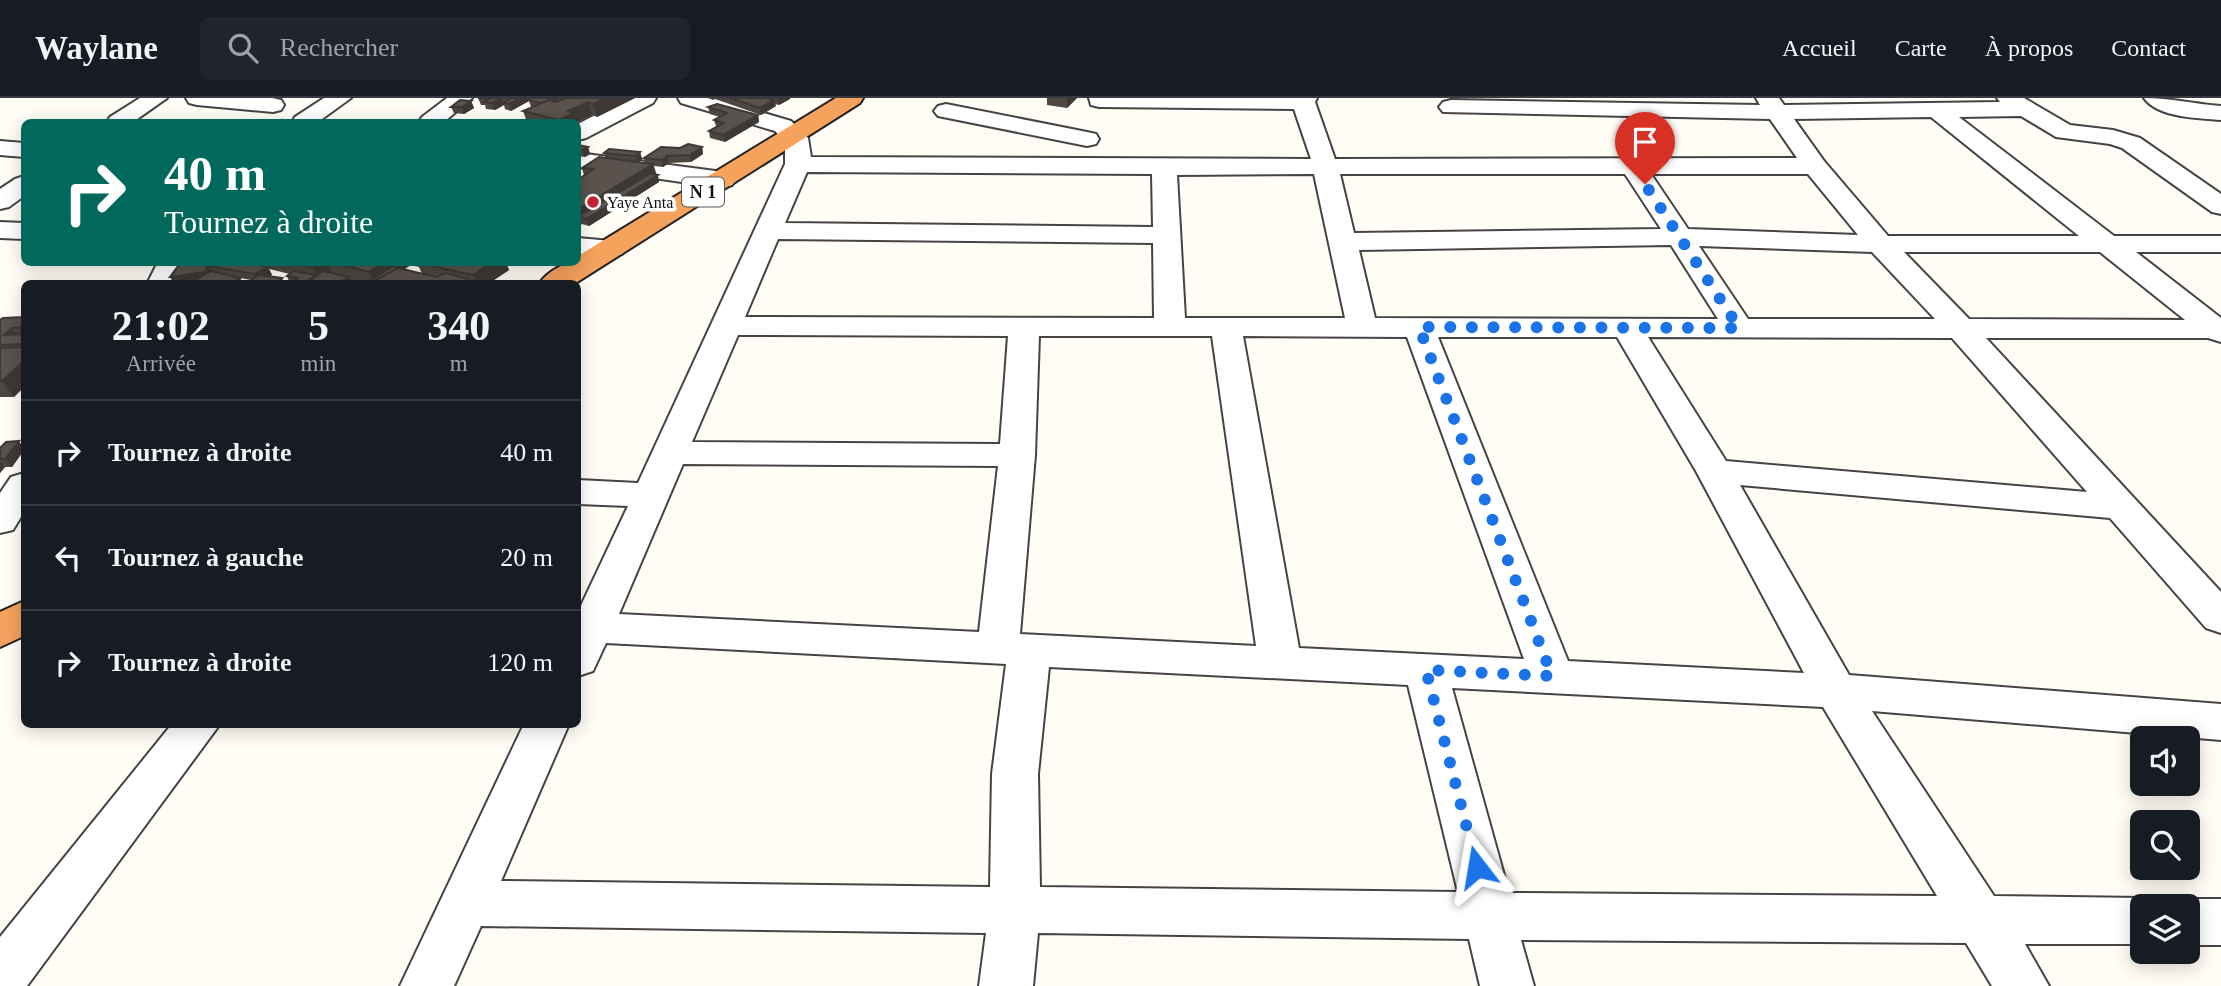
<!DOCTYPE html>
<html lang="fr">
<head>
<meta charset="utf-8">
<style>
	:root { --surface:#171b24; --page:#20242c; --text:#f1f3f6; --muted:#9ea1a6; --line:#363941 }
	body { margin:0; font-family:"Times New Roman",serif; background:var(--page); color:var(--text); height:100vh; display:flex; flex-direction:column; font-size:26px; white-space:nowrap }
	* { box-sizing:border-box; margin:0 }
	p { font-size:23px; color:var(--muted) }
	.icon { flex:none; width:38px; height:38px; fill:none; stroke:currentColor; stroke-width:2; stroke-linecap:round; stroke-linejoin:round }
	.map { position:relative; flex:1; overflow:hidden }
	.details { position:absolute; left:21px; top:182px; width:560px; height:448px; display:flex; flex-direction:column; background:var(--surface); border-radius:10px; box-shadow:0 4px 18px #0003 }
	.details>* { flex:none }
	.top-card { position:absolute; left:21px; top:21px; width:560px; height:147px; border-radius:10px; box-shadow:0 4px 18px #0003; background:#00695c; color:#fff; overflow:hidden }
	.buttons { position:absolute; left:2130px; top:628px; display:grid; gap:14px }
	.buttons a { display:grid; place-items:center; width:70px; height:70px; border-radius:10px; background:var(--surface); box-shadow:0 4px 18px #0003; font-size:35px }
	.pin { position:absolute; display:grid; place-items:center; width:60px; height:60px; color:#fff; margin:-72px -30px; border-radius:50% 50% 50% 0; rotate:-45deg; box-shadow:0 0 7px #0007 }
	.pin .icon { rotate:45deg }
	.me { position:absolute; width:77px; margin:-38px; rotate:346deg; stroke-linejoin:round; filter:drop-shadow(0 0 5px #0008) }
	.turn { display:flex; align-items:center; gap:24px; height:147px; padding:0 28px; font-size:32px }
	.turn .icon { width:91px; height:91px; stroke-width:2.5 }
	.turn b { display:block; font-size:49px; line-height:60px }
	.eta { display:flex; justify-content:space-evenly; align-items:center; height:119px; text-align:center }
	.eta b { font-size:42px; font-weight:600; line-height:49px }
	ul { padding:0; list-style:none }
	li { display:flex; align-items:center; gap:21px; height:105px; padding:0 28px; border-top:2px solid var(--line) }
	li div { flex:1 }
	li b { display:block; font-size:26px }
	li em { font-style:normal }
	header { display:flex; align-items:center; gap:42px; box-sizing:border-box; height:98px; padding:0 35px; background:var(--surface); border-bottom:2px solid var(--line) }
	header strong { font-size:33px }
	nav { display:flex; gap:38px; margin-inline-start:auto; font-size:24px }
	.search { width:490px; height:63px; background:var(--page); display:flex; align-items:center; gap:18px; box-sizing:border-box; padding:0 24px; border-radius:10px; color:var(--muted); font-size:26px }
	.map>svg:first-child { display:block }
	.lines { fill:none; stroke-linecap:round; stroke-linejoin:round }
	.street-casing { stroke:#444; stroke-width:4 }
	.highway-casing { stroke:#222; stroke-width:4 }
	.street { fill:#fff; fill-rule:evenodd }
	.highway { fill:#f5a25d; fill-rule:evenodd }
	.wall { fill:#4d4742; fill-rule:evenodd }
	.shaded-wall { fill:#3f3936 }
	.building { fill:#5a524d; stroke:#3f3936; stroke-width:2 }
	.route { stroke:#1a73e8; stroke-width:12; stroke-dasharray:0 21.6 }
	.poi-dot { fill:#c4262e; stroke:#fff; stroke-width:2.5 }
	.labels { text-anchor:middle; stroke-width:7; stroke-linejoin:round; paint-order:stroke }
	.far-poi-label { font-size:16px; fill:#111; stroke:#fff; text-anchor:start }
	.shield { fill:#fff; stroke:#585858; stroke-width:2 }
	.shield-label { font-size:18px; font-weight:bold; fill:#111 }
</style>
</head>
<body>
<header>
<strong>Waylane</strong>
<div class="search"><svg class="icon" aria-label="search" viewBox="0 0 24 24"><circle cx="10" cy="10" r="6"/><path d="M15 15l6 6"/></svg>Rechercher</div>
<nav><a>Accueil</a><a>Carte</a><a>À propos</a><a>Contact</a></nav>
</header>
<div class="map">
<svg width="2221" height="888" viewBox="0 0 2221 888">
	<rect width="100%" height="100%" fill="#fffdf5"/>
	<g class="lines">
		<g class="street-casing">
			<g id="street">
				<path d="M140 0H167L133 24H107L110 19Z"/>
				<path d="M186 0H272L281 2 284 7 281 12 273 14 197 7 189 5Z"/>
				<path d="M324 0H351L318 24H292L295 19Z"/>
				<path d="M447 0H472L444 24H419L422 19Z"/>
				<path d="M628 0H656L653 5 586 40 578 42V26Z"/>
				<path d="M678 0H713L791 23 808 40 811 59 1311 61 1294 11 1099 9 1091 7 1089 0H1317L1315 4 1335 61 1797 60 1770 21 1443 14 1439 9 1443 4 1451 2 1760 7 1756 0H1779L1784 7 2000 4 1997 0H2024L2070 27 2113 32 2140 40 2221 96V116L2212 114 2122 50 2110 46 2056 39 2021 18 1959 19 2114 138H2221V154H2136L2221 220V244L2208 240H1986L2221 494V535L2206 530 2110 420 1740 387 1849 577 2221 606V642L1872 613 1994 798 2142 800 2161 808H2142V846H2025L2049 888H1992L1966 845 1521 842 1534 888H1480L1469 841 1038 835 1033 888H979L986 835 481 828 454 888H400L524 626H569L501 783 990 789 992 676 1006 566 606 545 593 573 578 578V514L628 408 578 406V382L638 385 785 66V44L775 33 681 5ZM1931 19 2079 138H1888L1824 63 1794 21ZM807 74 1152 76 1153 129 785 125ZM1314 76 1345 220H1185L1177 77ZM1340 76H1625L1661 131 1354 135ZM1651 76H1808L1858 137 1688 131ZM778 141 1153 145 1154 220 745 219ZM1671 147 1718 221 1375 220 1359 152ZM1699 148 1872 154 1935 221H1748ZM1904 154H2100L2185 222 1969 221ZM738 237 1008 238 1000 346 692 344ZM1039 238H1212L1256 548 1020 536 1035 357ZM1243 238 1407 239 1524 561 1299 550ZM1438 239H1617L1696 373 1804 575 1568 563ZM1648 239 1952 240 2087 394 1726 363ZM683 366 998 368 979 534 619 516ZM1049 569 1408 587 1458 794 1040 789 1038 676ZM1452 590 1823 609 1937 798 1509 795Z"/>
				<path d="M2144 0C2171 0 2194 6 2221 8V22C2199 20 2158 20 2144 0Z"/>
				<path d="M946 6 1087 34 1096 36 1099 41 1096 46 1087 48 938 18 934 13 938 8Z"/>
				<path d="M0 43 24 45V59L0 57Z"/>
				<path d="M578 55 723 74 732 77 736 82 732 87 723 90 578 69Z"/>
				<path d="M24 78V98L9 109 0 111V91L15 81Z"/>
				<path d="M0 124 24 125V141L0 140Z"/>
				<path d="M578 140 622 144 626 150 622 156 612 158 578 156Z"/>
				<path d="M158 164H187L176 186H147Z"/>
				<path d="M24 375V414L13 432 0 435V395L11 379Z"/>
				<path d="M172 626H220L27 888H0V839Z"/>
				<path d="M2188 801H2221V847H2188V808H2169Z"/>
			</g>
		</g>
		<g class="highway-casing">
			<g id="highway">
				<path d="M836 0H863L860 5 574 186H539C547 174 564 164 578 164V158Z"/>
				<path d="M24 503V538L0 549V514Z"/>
			</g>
		</g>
		<use href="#street" class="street"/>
		<use href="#highway" class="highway"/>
	</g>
	<g class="wall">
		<path d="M478 0H635L597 19 592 17 577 24H527L523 13 533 9H531L529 3 511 13 505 11 504 7 495 12 486 11 485 7H481Z"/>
		<path d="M708 0H790V1L779 7 775 6 776 8 761 17 715 1 713 2Z"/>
		<path d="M1047 0H1077L1067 10 1047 7Z"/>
		<path d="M471 3 474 10 464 16 454 15 451 9Z"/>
		<path d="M708 9 758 17 759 24 725 44 710 40 709 33 717 29 716 28 714 22 720 19 710 16Z"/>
		<path d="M578 47 588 49 590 56 585 59 578 58Z"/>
		<path d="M702 49 703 56 691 64 669 65 663 69 654 68 659 84 589 128 582 126 578 128V79L579 81 584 77 582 70 606 60 604 55 640 54 642 61 639 64 645 65 644 60 680 50Z"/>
		<path d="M181 164H244L256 167 255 164H508L506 165 509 172 488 186H363L351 182 290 186 287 178 290 176 269 171 272 177 251 182 240 180 174 186ZM411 167 419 169 422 176 404 171Z"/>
		<path d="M24 219V289L14 299H0V222Z"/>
		<path d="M19 343 24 352 12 369H5L0 375V350Z"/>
	</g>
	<g class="shaded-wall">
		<path d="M502 0 504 7 495 12 492 5Z"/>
		<path d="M520 0H534L528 2 529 3 511 13 509 6Z"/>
		<path d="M605 0H635L597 19 593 6Z"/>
		<path d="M777 0H790V1L779 7Z"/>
		<path d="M1067 0H1077L1067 10Z"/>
		<path d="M774 2 776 8 761 17 760 10Z"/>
		<path d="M471 3 474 10 464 16 462 9Z"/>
		<path d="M588 4 592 17 577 24H560L559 22 568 13Z"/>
		<path d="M758 17 759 24 725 44 723 37Z"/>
		<path d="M588 49 590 56 585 59 583 52Z"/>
		<path d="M702 49 703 56 691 64 690 57Z"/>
		<path d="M640 54 642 61 637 65 635 58Z"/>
		<path d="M667 58 669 65 663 69 662 62Z"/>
		<path d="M653 66 656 78 658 77 659 84 589 128 586 121 579 118 582 126 578 128V111Z"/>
		<path d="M320 164H327L333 176 303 186 316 177 313 170Z"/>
		<path d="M384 164H410L411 167 381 186 374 185 369 174Z"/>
		<path d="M492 164H508L506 165 509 172 488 186H476L473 177Z"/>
		<path d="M208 168 212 175 208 182 174 186 170 179Z"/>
		<path d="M268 169 272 177 259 184 255 176Z"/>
		<path d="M349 179 352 186H339L338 185Z"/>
		<path d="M240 180 243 186H229Z"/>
		<path d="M282 180 285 186H274Z"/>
		<path d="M12 230 23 245 4 237Z"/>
		<path d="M24 263V289L14 299 2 283Z"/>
		<path d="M19 343 24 352 12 369 5 361Z"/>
		<path d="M0 363 5 369 0 375Z"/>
	</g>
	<g class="building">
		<path d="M478 0H502L492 5 484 4 489 1Z"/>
		<path d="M511 0H520L509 6 503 5Z"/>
		<path d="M532 0H558L552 3 549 2 541 5 528 2Z"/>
		<path d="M566 0H605L593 6 588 4 568 13 574 15 559 22 523 13 549 2 556 4Z"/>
		<path d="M730 0H767L774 2 760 10Z"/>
		<path d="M460 2 471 3 462 9H451Z"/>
		<path d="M717 6 758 17 723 37 709 33 724 25 714 22 727 15 708 9Z"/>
		<path d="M281 22 280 24H271L272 23Z"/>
		<path d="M296 22 311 23 309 24H293Z"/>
		<path d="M688 46 702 49 690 57 667 58 662 62 644 60 661 49 680 50Z"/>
		<path d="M578 47 588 49 583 52H578Z"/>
		<path d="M609 51 640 54 635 58 604 55Z"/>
		<path d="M599 59 653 66 578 111V82L593 71 582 70Z"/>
		<path d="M650 76 658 77 586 121 579 118Z"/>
		<path d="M181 164H211L204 174 170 179Z"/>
		<path d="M215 164H244L268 169 255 176 208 168Z"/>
		<path d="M293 164H320L313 170Z"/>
		<path d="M332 164H384L369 174Z"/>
		<path d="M419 164H492L473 177 417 165Z"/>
		<path d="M393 168 409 173 398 170 373 184 374 186H366Z"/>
		<path d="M398 170 436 179 446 175 468 181 461 186H378L373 184Z"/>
		<path d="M211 173 240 180 229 186H189Z"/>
		<path d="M294 173 316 177 303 186H290L298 180 287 178Z"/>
		<path d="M323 173 349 179 338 185 341 186H305Z"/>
		<path d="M259 177 282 180 274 186H245Z"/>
		<path d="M24 219V229L12 230 4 237 24 236V246L0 247V222L3 220Z"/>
		<path d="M24 249V263L2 283H0V250Z"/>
		<path d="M19 343 5 361H0V350L6 344Z"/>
	</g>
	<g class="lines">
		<path class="route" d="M1477 769 1426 572 1552 578 1419 229 1739 230 1645 86"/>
	</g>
	<circle class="poi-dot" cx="593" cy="104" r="7"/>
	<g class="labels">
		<g class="far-poi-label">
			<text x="607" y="110">Yaye Anta</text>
		</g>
		<rect class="shield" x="682" y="79.5" width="42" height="29" rx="5"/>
		<g class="shield-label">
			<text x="703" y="100">N 1</text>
		</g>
	</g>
</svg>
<div class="buttons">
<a><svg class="icon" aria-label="sound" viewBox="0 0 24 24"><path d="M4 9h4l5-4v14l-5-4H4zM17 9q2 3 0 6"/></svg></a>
<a><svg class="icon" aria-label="search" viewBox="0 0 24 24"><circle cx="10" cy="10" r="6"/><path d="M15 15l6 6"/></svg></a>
<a><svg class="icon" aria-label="layers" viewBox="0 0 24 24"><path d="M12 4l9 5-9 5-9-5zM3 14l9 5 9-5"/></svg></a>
</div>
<div class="pin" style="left:1645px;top:86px;background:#d93025"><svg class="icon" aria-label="arrive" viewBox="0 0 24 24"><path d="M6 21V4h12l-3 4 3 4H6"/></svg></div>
<svg class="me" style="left:1477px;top:769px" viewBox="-20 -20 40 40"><path d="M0-17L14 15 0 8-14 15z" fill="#1a73e8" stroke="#fff" stroke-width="4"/></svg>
<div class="top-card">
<div class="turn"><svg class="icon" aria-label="right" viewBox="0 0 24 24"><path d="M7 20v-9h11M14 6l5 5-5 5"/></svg><div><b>40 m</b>Tournez à droite</div></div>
</div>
<section class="details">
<div class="eta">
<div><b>21:02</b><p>Arrivée</p></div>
<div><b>5</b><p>min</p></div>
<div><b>340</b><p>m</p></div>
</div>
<ul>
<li><svg class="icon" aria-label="right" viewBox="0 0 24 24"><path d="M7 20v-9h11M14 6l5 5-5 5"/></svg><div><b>Tournez à droite</b></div><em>40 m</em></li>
<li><svg class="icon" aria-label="left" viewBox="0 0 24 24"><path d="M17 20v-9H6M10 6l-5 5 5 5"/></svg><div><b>Tournez à gauche</b></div><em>20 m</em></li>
<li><svg class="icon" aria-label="right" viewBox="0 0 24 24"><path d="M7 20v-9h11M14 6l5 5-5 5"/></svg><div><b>Tournez à droite</b></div><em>120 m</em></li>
</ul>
</section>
</div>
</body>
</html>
